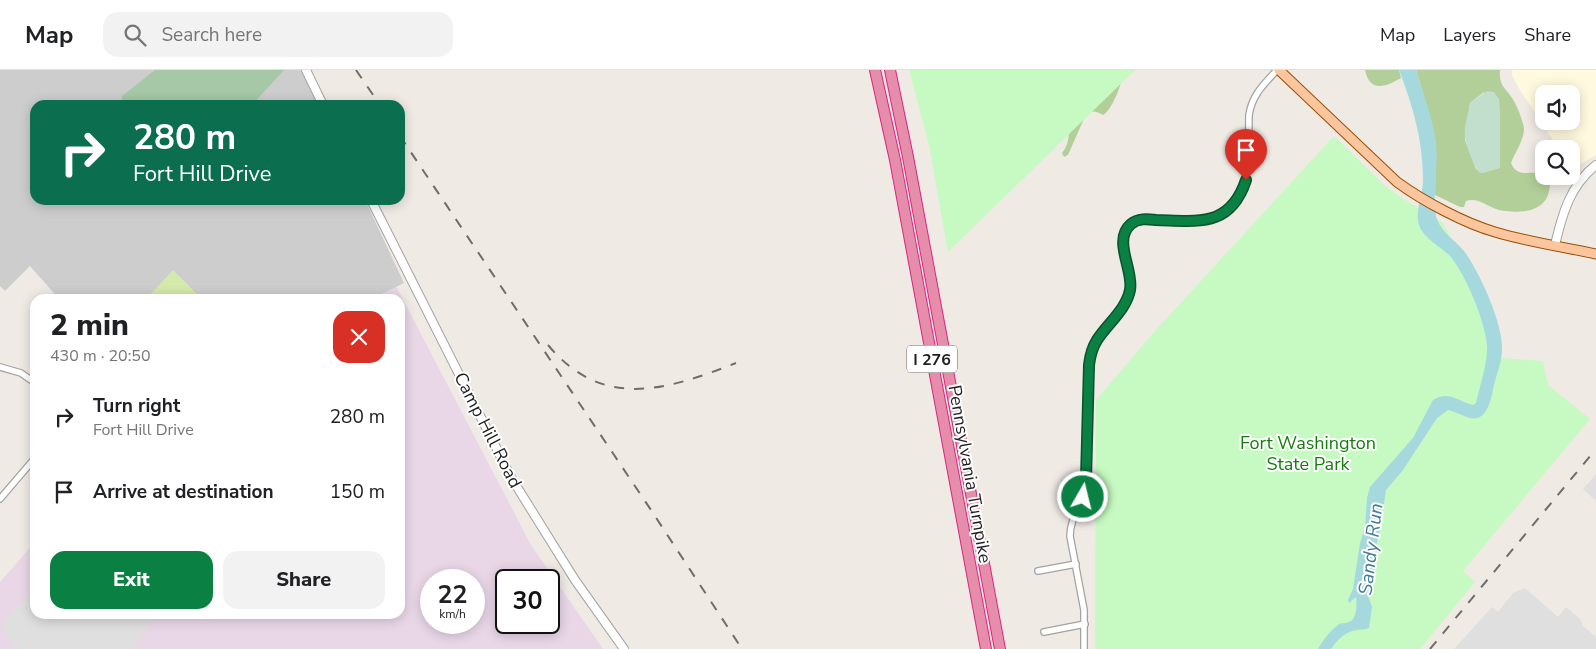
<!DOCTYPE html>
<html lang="en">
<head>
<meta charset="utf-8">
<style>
	:root { --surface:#fff; --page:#f2f2f2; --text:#202124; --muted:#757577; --line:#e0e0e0; --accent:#0b8043 }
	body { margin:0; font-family:"Nunito Sans",sans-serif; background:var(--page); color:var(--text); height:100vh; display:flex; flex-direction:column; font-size:19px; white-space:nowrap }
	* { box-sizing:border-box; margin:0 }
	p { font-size:16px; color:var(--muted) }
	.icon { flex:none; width:28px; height:28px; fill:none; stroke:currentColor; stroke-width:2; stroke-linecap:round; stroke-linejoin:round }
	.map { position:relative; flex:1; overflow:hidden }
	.sheet { position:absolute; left:30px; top:224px; width:375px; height:325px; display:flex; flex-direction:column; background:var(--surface); border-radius:15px; box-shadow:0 2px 12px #0003 }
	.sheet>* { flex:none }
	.banner { position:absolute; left:30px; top:30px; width:375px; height:105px; border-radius:15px; box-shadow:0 2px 12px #0003; background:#0b6e4f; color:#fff; overflow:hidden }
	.buttons { position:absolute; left:1535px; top:15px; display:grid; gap:10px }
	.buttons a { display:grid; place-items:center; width:45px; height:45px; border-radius:10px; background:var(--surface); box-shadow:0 2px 12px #0003; font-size:25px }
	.speed { position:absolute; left:420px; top:499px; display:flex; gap:10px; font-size:25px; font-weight:700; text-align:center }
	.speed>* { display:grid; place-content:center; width:65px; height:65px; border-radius:50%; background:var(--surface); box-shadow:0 2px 12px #0003; line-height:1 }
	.speed small { font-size:12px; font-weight:400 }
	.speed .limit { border:2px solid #111; border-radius:8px; background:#fff; color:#111 }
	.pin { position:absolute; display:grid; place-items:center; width:42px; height:42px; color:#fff; margin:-51px -21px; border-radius:50% 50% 50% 0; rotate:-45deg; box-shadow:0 0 5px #0007 }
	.pin .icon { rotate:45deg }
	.me { position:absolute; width:55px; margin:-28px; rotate:8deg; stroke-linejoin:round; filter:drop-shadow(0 0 4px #0008) }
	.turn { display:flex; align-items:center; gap:18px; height:105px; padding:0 20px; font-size:22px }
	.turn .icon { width:65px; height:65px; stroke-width:2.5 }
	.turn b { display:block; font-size:35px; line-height:42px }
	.round { display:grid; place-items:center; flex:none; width:52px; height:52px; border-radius:15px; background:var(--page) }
	.overview { display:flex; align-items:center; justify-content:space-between; height:85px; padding:0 20px }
	h1 { font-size:30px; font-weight:800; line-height:38px }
	.cta { display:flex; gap:10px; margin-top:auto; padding:10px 20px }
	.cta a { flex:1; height:58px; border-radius:15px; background:var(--accent); color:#fff; font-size:20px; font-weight:800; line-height:58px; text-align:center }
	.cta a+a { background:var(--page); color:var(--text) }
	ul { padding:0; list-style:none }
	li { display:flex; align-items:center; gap:15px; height:75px; padding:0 20px }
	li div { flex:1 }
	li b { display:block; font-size:19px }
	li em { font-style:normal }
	header { display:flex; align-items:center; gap:30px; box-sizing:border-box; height:70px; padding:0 25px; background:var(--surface); border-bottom:1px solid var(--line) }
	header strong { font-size:24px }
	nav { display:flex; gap:28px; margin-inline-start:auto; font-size:18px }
	.search { width:350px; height:45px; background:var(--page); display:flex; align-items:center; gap:12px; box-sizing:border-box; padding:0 18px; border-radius:15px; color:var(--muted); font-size:19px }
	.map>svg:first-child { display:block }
	.industrial { fill:#e9d7e8; fill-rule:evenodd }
	.education { fill:#fffadf; fill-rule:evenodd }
	.religious { fill:#cdcdcd }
	.grass { fill:#d4e9ab }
	.forest { fill:#b2cf9a; fill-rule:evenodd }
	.wetland { fill:#c2decd }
	.cemetery { fill:#a6c8a6 }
	.park { fill:#c7f9c2 }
	.parking { fill:#dfdfdf }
	.water { fill:#a6d9dd }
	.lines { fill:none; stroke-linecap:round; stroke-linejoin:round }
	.minor-casing { stroke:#a3a3a3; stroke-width:8 }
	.tertiary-casing { stroke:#a3a3a3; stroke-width:10 }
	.primary-casing { stroke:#994f01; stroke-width:11 }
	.motorway-casing { stroke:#da2580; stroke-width:12 }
	.minor { stroke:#fff; stroke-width:5.5 }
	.tertiary { stroke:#fff; stroke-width:8 }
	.primary { stroke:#fbc59e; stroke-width:9 }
	.motorway { stroke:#e78dac; stroke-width:10 }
	.rail { stroke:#6d6d6d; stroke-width:2; stroke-dasharray:10 10; stroke-linecap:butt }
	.route-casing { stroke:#07532c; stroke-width:12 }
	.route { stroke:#0b8043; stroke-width:9 }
	.labels { text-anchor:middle; stroke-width:4; stroke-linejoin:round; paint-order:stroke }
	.shield { fill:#fff; stroke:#626262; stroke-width:1 }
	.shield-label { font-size:16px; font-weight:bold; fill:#1f1f1f }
	.street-label { font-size:18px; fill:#1f1f1f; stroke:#fff }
	.park-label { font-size:18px; fill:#147e0c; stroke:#fff }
	.water-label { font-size:19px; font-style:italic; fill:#427a97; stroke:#fff }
</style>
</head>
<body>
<header>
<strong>Map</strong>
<div class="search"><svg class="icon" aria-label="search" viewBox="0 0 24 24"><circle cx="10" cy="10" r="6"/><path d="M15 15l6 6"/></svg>Search here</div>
<nav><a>Map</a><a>Layers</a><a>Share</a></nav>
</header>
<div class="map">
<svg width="1596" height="579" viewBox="0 0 1596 579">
	<rect width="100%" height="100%" fill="#f0eae5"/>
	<path class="industrial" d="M396 216 531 475 603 579H0V512L35 472V544H400V229H371ZM431 510H474V552H431ZM506 510H549V552H506Z"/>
	<path class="education" d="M1512 0H1596V85L1572 99 1571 79H1559L1520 20 1512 5ZM1544 24H1571V51H1544Z"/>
	<path class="religious" d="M0 0H301L318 35H35V130H365L404 213 371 229H59L30 196 5 221 0 216Z"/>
	<path class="grass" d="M173 200 202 229H146Z"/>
	<g class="forest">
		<path d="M1124 0C1123 11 1112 41 1103 45 1096 41 1093 40 1086 44L1068 85 1064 87 1062 83C1070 74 1069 62 1069 50Z"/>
		<path d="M1365 0H1399L1401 8C1385 17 1370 23 1365 0Z"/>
		<path d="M1416 0H1500C1499 16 1504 16 1512 28 1516 33 1525 55 1524 60 1523 72 1515 82 1511 93 1517 109 1532 100 1544 104V106H1548C1551 112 1550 119 1548 125 1541 144 1516 143 1499 140 1487 137 1479 127 1466 131L1464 137H1460L1435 125 1436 74 1429 43ZM1484 22 1500 55V95L1499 98 1482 103 1476 99 1465 70 1470 33Z"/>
	</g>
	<path class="wetland" d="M1487 21 1494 22 1499 29 1500 42V95L1499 98 1482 103H1480C1472 94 1463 68 1465 57 1466 49 1469 41 1470 33Z"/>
	<path class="cemetery" d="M155 0H284L252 35H122V26Z"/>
	<g class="park">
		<path d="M909 0H1135L948 182 929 75Z"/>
		<path d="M1334 66 1384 115 1402 128 1442 152 1487 229 1502 288 1543 291 1548 315 1590 349 1463 501 1475 512 1420 579H1095L1096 330 1155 261Z"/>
	</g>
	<g class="parking">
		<path d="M1596 404V431L1583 419Z"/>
		<path d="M35 516V544H157L132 579H18L11 574 0 556Z"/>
		<path d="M1525 518 1558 547 1566 537 1580 549 1583 556 1596 567V579H1454L1492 537 1498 542 1513 523Z"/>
	</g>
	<path class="water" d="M1399 0H1416C1423 24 1433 48 1436 73 1438 93 1434 114 1435 134 1436 139 1435 145 1437 149 1442 163 1455 170 1464 181 1479 201 1503 253 1502 279 1502 293 1496 305 1493 319 1491 331 1486 352 1470 348 1463 346 1456 342 1448 340L1437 348 1403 400 1386 420 1380 460 1374 485 1375 502 1369 517 1368 526 1372 537 1369 558C1365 560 1362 559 1357 560 1346 561 1337 570 1331 579H1318C1323 570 1330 561 1338 555 1342 552 1344 554 1349 552 1357 549 1357 535 1356 527L1349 533 1348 530 1353 519 1360 473 1365 457 1367 428 1370 417 1413 368 1433 330C1448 320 1458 331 1473 335L1476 333C1480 316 1486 298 1487 281 1489 259 1464 199 1448 184 1437 174 1421 167 1418 151 1416 138 1423 124 1423 110 1423 71 1413 36 1399 0Z"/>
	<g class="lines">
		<g class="minor-casing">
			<g id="minor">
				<path d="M0 297 21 303 35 313"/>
				<path d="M0 429 35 388"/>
				<path d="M1038 501 1076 494"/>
				<path d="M1044 562 1085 554"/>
				<path d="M1084 579V540L1070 466C1070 448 1082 433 1086 416L1089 299C1091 261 1127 248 1130 218 1133 197 1108 158 1140 150 1159 148 1178 152 1197 151 1254 150 1248 84 1249 45 1252 25 1264 14 1277 0"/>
			</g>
		</g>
		<g class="tertiary-casing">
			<g id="tertiary">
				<path d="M306 0 323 35"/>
				<path d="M371 130 512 409 575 510 624 579"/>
				<path d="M1555 175C1562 145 1570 115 1596 95"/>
			</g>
		</g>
		<g class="primary-casing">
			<path id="primary" d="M1279 0 1397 112C1423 131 1464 153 1495 162 1528 172 1563 177 1596 184"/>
		</g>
		<g class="motorway-casing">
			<g id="motorway">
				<path d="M875 0 895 90 986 579"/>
				<path d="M890 0 908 87 1000 579"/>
			</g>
		</g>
		<use href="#minor" class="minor"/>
		<use href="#tertiary" class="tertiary"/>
		<use href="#primary" class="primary"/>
		<use href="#motorway" class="motorway"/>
		<g class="rail">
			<path d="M356 0 380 35"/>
			<path d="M400 66 651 440 742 579"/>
			<path d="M548 275C603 341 667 320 736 293"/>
			<path d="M1430 579 1596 379"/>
		</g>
	</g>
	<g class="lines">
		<g class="route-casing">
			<path id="route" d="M1083 427 1086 409 1089 295C1090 286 1092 278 1097 270 1108 253 1126 240 1130 220 1134 200 1112 170 1131 154 1138 148 1147 149 1156 150 1198 151 1230 158 1246 110"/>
		</g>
		<use href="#route" class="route"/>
	</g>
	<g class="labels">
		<rect class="shield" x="907" y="275.5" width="50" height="27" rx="4"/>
		<g class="shield-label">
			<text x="932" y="295">I 276</text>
		</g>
		<g class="street-label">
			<text transform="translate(488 360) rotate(63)" y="6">Camp Hill Road</text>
			<text transform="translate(970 404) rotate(80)" y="6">Pennsylvania Turnpike</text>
		</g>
		<g class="park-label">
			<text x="1308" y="379">Fort Washington<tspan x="1308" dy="21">State Park</tspan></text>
		</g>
		<g class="water-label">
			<text transform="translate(1370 479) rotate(-83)" y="7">Sandy Run</text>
		</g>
	</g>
</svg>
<div class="buttons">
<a><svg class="icon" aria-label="sound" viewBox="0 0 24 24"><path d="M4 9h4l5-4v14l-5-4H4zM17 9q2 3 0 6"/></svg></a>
<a><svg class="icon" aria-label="search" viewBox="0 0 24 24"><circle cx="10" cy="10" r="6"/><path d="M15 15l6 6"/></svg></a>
</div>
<div class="speed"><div>22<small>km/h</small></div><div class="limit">30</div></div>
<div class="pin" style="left:1246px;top:110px;background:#d93025"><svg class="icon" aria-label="arrive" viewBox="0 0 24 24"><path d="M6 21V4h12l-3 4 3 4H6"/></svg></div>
<svg class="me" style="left:1083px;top:427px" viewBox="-20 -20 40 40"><circle r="17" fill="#0b8043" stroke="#fff" stroke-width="3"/><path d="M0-11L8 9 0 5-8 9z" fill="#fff"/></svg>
<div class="banner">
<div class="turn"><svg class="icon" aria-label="right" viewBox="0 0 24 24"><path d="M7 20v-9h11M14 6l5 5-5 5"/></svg><div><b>280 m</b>Fort Hill Drive</div></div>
</div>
<section class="sheet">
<div class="overview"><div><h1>2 min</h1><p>430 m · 20:50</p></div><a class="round" style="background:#d93025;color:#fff"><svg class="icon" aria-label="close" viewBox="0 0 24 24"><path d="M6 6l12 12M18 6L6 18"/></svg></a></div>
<ul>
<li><svg class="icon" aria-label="right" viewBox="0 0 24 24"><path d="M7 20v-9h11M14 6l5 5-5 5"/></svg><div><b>Turn right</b><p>Fort Hill Drive</p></div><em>280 m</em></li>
<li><svg class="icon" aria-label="arrive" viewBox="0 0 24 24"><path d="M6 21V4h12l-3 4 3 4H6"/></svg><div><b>Arrive at destination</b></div><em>150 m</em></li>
</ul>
<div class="cta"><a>Exit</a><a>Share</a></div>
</section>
</div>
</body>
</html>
